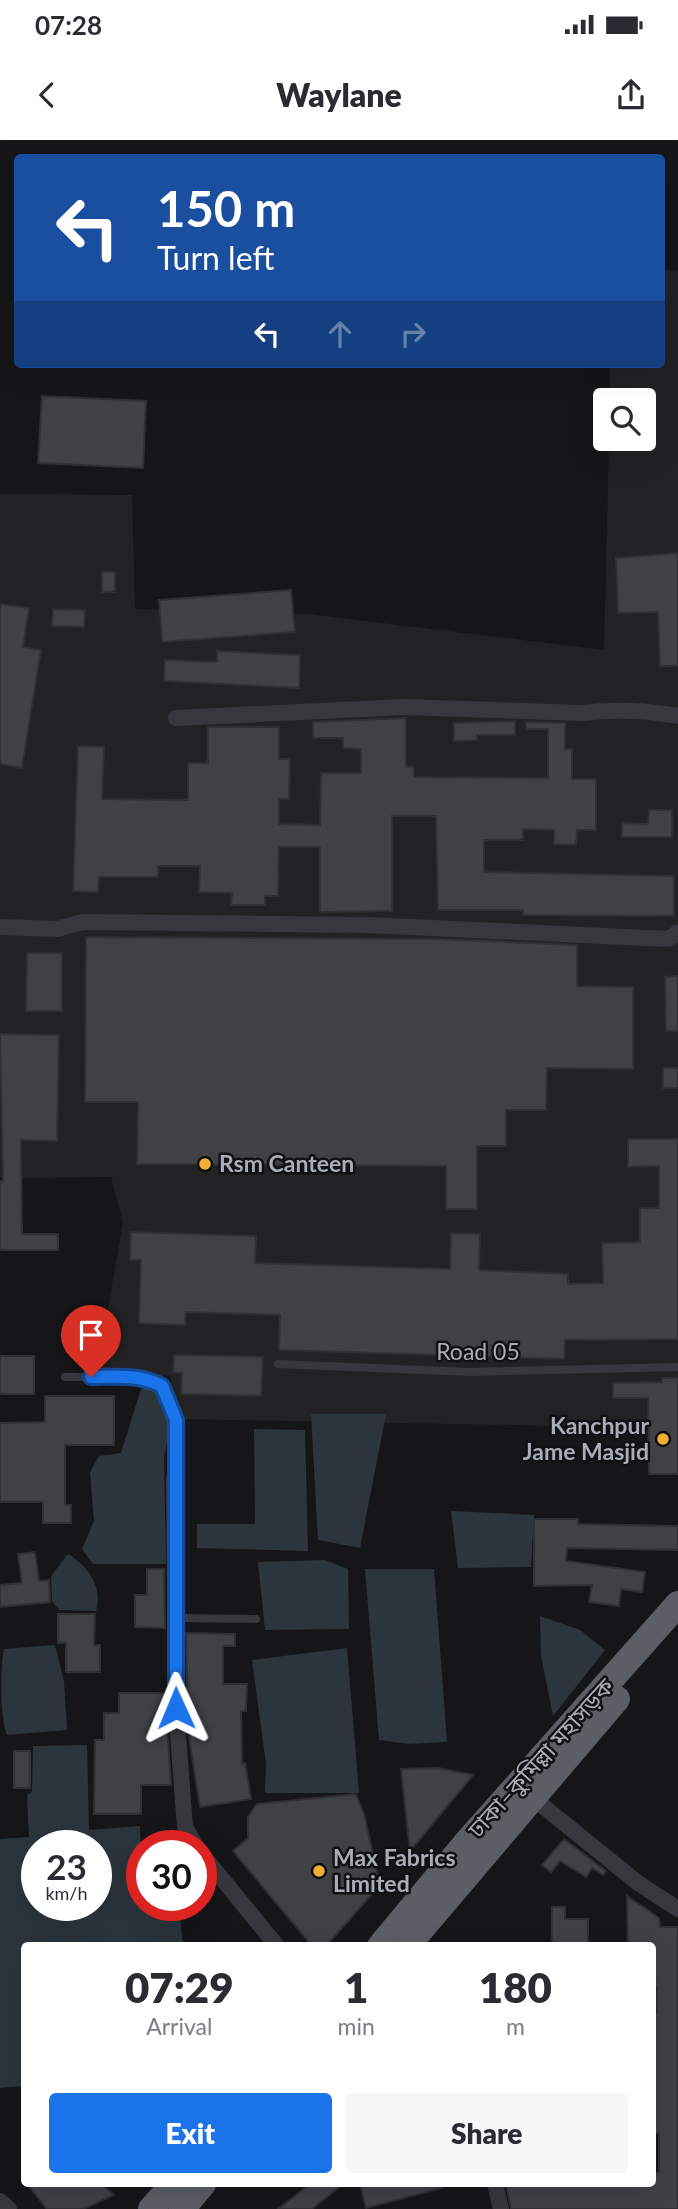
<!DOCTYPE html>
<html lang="en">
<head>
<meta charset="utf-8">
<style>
	:root { --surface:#fff; --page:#f7f7f7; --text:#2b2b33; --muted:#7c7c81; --accent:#1a73e8 }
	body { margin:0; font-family:Lato,"Noto Sans Bengali",sans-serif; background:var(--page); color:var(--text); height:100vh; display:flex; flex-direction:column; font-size:26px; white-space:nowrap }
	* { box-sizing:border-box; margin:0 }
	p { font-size:23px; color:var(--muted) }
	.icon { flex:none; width:38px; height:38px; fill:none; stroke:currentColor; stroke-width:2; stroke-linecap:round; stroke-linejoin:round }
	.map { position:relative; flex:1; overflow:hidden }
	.side { position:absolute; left:21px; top:1802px; width:635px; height:245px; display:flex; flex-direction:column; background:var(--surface); border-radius:7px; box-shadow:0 7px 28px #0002 }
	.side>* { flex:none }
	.hud { position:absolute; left:14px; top:14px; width:651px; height:214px; border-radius:7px; box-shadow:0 7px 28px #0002; background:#1a4fa0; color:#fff; overflow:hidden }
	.tools { position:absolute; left:593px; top:248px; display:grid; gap:14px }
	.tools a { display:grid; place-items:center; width:63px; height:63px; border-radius:7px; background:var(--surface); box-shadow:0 7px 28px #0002; font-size:35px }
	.speed { position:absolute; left:21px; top:1690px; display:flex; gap:14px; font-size:35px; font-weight:700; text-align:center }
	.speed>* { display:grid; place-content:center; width:91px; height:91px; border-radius:50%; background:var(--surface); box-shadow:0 7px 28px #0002; line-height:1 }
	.speed small { font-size:18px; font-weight:400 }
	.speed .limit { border:10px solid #d22; background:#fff; color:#111 }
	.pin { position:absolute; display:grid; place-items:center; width:60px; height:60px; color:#fff; margin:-72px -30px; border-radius:50% 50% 50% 0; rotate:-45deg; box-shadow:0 0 7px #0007 }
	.pin .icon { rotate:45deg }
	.me { position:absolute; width:77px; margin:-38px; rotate:359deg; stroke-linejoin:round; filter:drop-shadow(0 0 5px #0008) }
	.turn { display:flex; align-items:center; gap:24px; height:147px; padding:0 28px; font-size:32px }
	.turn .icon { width:91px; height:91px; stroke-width:2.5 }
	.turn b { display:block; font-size:49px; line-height:60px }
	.lanes { display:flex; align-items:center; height:66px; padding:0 28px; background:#0003; justify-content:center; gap:35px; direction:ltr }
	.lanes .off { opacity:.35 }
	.eta { display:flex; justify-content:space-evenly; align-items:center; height:119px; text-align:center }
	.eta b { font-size:42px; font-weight:800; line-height:49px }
	.primary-button { display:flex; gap:14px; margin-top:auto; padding:14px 28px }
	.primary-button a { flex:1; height:80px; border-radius:7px; background:var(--accent); color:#fff; font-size:28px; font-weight:800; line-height:80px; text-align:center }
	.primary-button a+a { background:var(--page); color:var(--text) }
	.status { display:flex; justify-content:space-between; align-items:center; height:49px; padding:0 35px; background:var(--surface); direction:ltr }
	.status svg { height:19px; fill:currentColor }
	header { display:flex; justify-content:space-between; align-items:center; height:91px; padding:0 28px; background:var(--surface); font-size:32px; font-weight:800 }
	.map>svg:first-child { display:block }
	.built { fill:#222225 }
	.water { fill:#2c353c; fill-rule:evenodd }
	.building { fill:#404145; stroke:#303034; stroke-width:2 }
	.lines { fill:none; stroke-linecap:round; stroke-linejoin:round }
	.service { stroke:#37383d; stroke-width:8 }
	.minor { stroke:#37383d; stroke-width:16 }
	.trunk { stroke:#5b5e65; stroke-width:26 }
	.route-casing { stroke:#114b97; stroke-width:18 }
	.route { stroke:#1a73e8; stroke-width:12 }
	.poi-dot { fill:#f2b134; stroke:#111113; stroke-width:2.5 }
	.labels { text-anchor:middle; stroke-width:5; stroke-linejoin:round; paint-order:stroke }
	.poi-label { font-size:23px; font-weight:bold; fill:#a8adb8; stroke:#111113; text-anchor:start }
	.street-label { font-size:23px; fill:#a8adb8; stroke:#111113 }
</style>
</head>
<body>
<div class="status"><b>07:28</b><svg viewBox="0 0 49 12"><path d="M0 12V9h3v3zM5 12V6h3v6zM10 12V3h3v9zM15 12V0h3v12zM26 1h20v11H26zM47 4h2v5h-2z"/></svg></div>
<header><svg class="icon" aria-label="back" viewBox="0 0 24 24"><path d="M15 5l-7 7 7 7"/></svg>Waylane<svg class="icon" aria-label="share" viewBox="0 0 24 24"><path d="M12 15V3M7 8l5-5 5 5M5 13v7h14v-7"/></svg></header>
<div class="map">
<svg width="678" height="2069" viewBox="0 0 678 2069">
	<rect width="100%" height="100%" fill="#161618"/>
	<path class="built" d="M662 129 678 132V1288L171 1279V1236L97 1231 123 1082 111 1037 0 1038V354L132 355 135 469 308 474 604 510 609 299H644V261H610V224H662Z"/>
	<g class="water">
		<path d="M153 1245 167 1255 171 1281 164 1318 166 1424H93L82 1409 94 1381 90 1332 99 1316 121 1313 141 1249Z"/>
		<path d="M311 1274H386L360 1408 318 1400Z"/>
		<path d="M254 1289 305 1290 308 1411 197 1408V1384H255Z"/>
		<path d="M451 1371 534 1375 531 1427 458 1428Z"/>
		<path d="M68 1414C88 1426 103 1447 96 1471L59 1470 52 1461 51 1436Z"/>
		<path d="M325 1420 348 1429 349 1489 265 1490 258 1422Z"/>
		<path d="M365 1429H434L447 1602 409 1604 379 1600Z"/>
		<path d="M540 1476 580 1490 605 1510 553 1576 541 1516Z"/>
		<path d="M55 1505 64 1542 67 1590 7 1595C0 1579 0 1528 4 1509Z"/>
		<path d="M347 1508 359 1653H265L266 1624 252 1520Z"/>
		<path d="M87 1605 89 1690 140 1686 142 1766H179L183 1806H24V1946L0 1948V1699L29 1697 27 1655 32 1652 33 1606ZM37 1706H96V1766H37Z"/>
	</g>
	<g class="building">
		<path d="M42 256 146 261 143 328 38 323Z"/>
		<path d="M678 413V526H660L658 472 618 473 616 418Z"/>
		<rect x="102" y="432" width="13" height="20"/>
		<path d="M291 450 295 492 162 502 159 460Z"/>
		<path d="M0 464 29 468 23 507 41 510 22 628 0 624Z"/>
		<path d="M53 469 85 470 84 487 52 486Z"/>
		<path d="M217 511 300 515 299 548 164 541 165 520 217 522Z"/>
		<path d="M406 578V627H414V637L548 638V589H526V582L565 583V609H572V639H596V690H577L576 705 554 704V690L523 689V700H484V732L674 736V776L523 775V770H438L436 676H392V771L320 772V707H279L278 756H265V765H231L232 753 199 752 200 726H158V737H99L98 752 73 751 78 606 104 607 102 659 188 660V623H208V587H279V619H290L289 659H279V684L320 685 321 633H361V609L343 608V598H313V582Z"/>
		<path d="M515 581V595H477V600L454 601V583Z"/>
		<path d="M649 670H672V697H622V683L648 684Z"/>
		<path d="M86 797 438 799 577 805V846L633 847V929L547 928 546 970H506V1006H477V1069H446V1026L137 1024 138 962H85Z"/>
		<path d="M27 813H62V871H26Z"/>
		<path d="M678 836V891H666L665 837Z"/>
		<path d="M0 894 59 895 57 1001 21 1000 22 1094H58V1110H0V1041H3Z"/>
		<rect x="663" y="928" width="15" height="20"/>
		<path d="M628 999H678V1199L565 1200 564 1219 279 1210 280 1175 186 1172 185 1185 139 1183 141 1120H130L131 1092 256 1096 255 1123 450 1129 451 1093 480 1094 479 1130 568 1134V1144L603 1143 602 1103 640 1102V1068H659V1026L628 1027Z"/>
		<path d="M174 1215 263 1217 261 1256 181 1254 182 1233 173 1232Z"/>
		<rect x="0" y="1216" width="34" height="38"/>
		<path d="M662 1238H678V1334H649L648 1258H613V1243L662 1242Z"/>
		<path d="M45 1256H114V1305H65V1365H71V1383H43V1362H0V1283L45 1282Z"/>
		<path d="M534 1379H578V1384L678 1386V1410L567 1408 566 1421 645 1432 642 1452 621 1449 619 1466 589 1462 592 1445 534 1446Z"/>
		<path d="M35 1412 39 1441 49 1440 50 1462 0 1467V1445L22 1443 18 1414Z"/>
		<path d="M147 1429H164L165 1488 135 1487V1455H147Z"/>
		<path d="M58 1474H95L94 1505H100V1532H66V1503H58Z"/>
		<path d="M186 1493 235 1494V1506H223V1544H247L246 1571H241L242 1624 245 1623 251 1659 200 1667 188 1591Z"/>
		<path d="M119 1553H165L171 1645H141V1674H94L95 1600H104V1573H119Z"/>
		<rect x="14" y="1611" width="16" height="37"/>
		<path d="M438 1628 473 1635 410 1711 401 1629Z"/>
		<path d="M356 1654 364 1674 380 1745 326 1806H312L233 1711 248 1698V1677L257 1664Z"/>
		<path d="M564 1699 606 1731 603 1735 592 1728 586 1737 560 1721 551 1732 542 1725Z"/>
		<path d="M627 1756 659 1778 660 1787H678V2069H511L506 2044H653V2033L659 2032V1993L653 1994V1872H657V1848H653V1806H628Z"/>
		<path d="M552 1767H565V1779H588V1806H552Z"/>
		<path d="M27 2044H102L114 2055 83 2069H47Z"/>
		<path d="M310 2044H343L312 2069H278Z"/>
		<path d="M360 2044H442V2048L366 2068Z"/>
	</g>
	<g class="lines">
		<g class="service">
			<path d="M278 1224 471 1232 678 1227"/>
			<path d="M65 1237H141L162 1246 176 1280 174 1338"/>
			<path d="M174 1478 256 1479"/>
		</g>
		<g class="minor">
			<path d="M176 578 403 567 582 573C615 569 645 570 678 576"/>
			<path d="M0 787 57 789 83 782 367 785 669 799 678 792"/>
			<path d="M174 1338 176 1568 185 1687 196 1706"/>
			<path d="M533 1658 638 1743 678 1769"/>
			<path d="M201 1713 277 1806"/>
			<path d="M495 2044 501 2069"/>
			<path d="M0 2061 9 2069"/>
		</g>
		<g class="trunk">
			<path d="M380 1806 465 1704 678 1464"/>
			<path d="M407 1806 617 1559"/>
			<path d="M151 2069 173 2044"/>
			<path d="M182 2069 203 2044"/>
		</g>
	</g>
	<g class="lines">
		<g class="route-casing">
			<path id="route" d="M91 1237C115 1237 140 1234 162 1246L176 1280V1568"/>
		</g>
		<use href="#route" class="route"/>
	</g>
	<g class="poi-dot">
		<circle cx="205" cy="1024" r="7"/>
		<circle cx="663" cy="1299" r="7"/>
		<circle cx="319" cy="1731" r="7"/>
	</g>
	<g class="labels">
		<g class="poi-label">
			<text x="219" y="1032">Rsm Canteen</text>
			<text x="649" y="1294" text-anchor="end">Kanchpur<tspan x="649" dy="26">Jame Masjid</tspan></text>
			<text x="333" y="1726">Max Fabrics<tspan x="333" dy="26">Limited</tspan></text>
		</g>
		<g class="street-label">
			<text x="478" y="1220">Road 05</text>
			<text transform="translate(541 1618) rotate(-48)" y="8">ঢাকা–কুমিল্লা মহাসড়ক</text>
		</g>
	</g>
</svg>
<div class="tools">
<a><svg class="icon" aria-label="search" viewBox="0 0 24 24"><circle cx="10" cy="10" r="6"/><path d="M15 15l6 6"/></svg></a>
</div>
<div class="speed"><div>23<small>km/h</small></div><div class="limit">30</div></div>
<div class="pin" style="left:91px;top:1237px;background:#d93025"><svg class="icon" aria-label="arrive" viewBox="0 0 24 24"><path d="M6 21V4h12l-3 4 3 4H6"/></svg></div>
<svg class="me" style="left:176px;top:1568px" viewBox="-20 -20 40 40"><path d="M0-17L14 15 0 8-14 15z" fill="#1a73e8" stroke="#fff" stroke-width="4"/></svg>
<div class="hud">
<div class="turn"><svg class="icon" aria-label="left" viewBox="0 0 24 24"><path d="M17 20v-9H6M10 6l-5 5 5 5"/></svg><div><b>150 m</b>Turn left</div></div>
<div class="lanes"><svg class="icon" aria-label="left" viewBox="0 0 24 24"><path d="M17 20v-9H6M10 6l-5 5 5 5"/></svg><svg class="icon off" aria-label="ahead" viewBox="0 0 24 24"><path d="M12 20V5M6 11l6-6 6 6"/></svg><svg class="icon off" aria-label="right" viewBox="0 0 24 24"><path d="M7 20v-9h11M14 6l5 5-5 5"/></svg></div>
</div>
<section class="side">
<div class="eta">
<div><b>07:29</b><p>Arrival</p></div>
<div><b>1</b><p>min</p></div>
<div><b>180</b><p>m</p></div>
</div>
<div class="primary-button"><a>Exit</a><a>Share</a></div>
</section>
</div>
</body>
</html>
